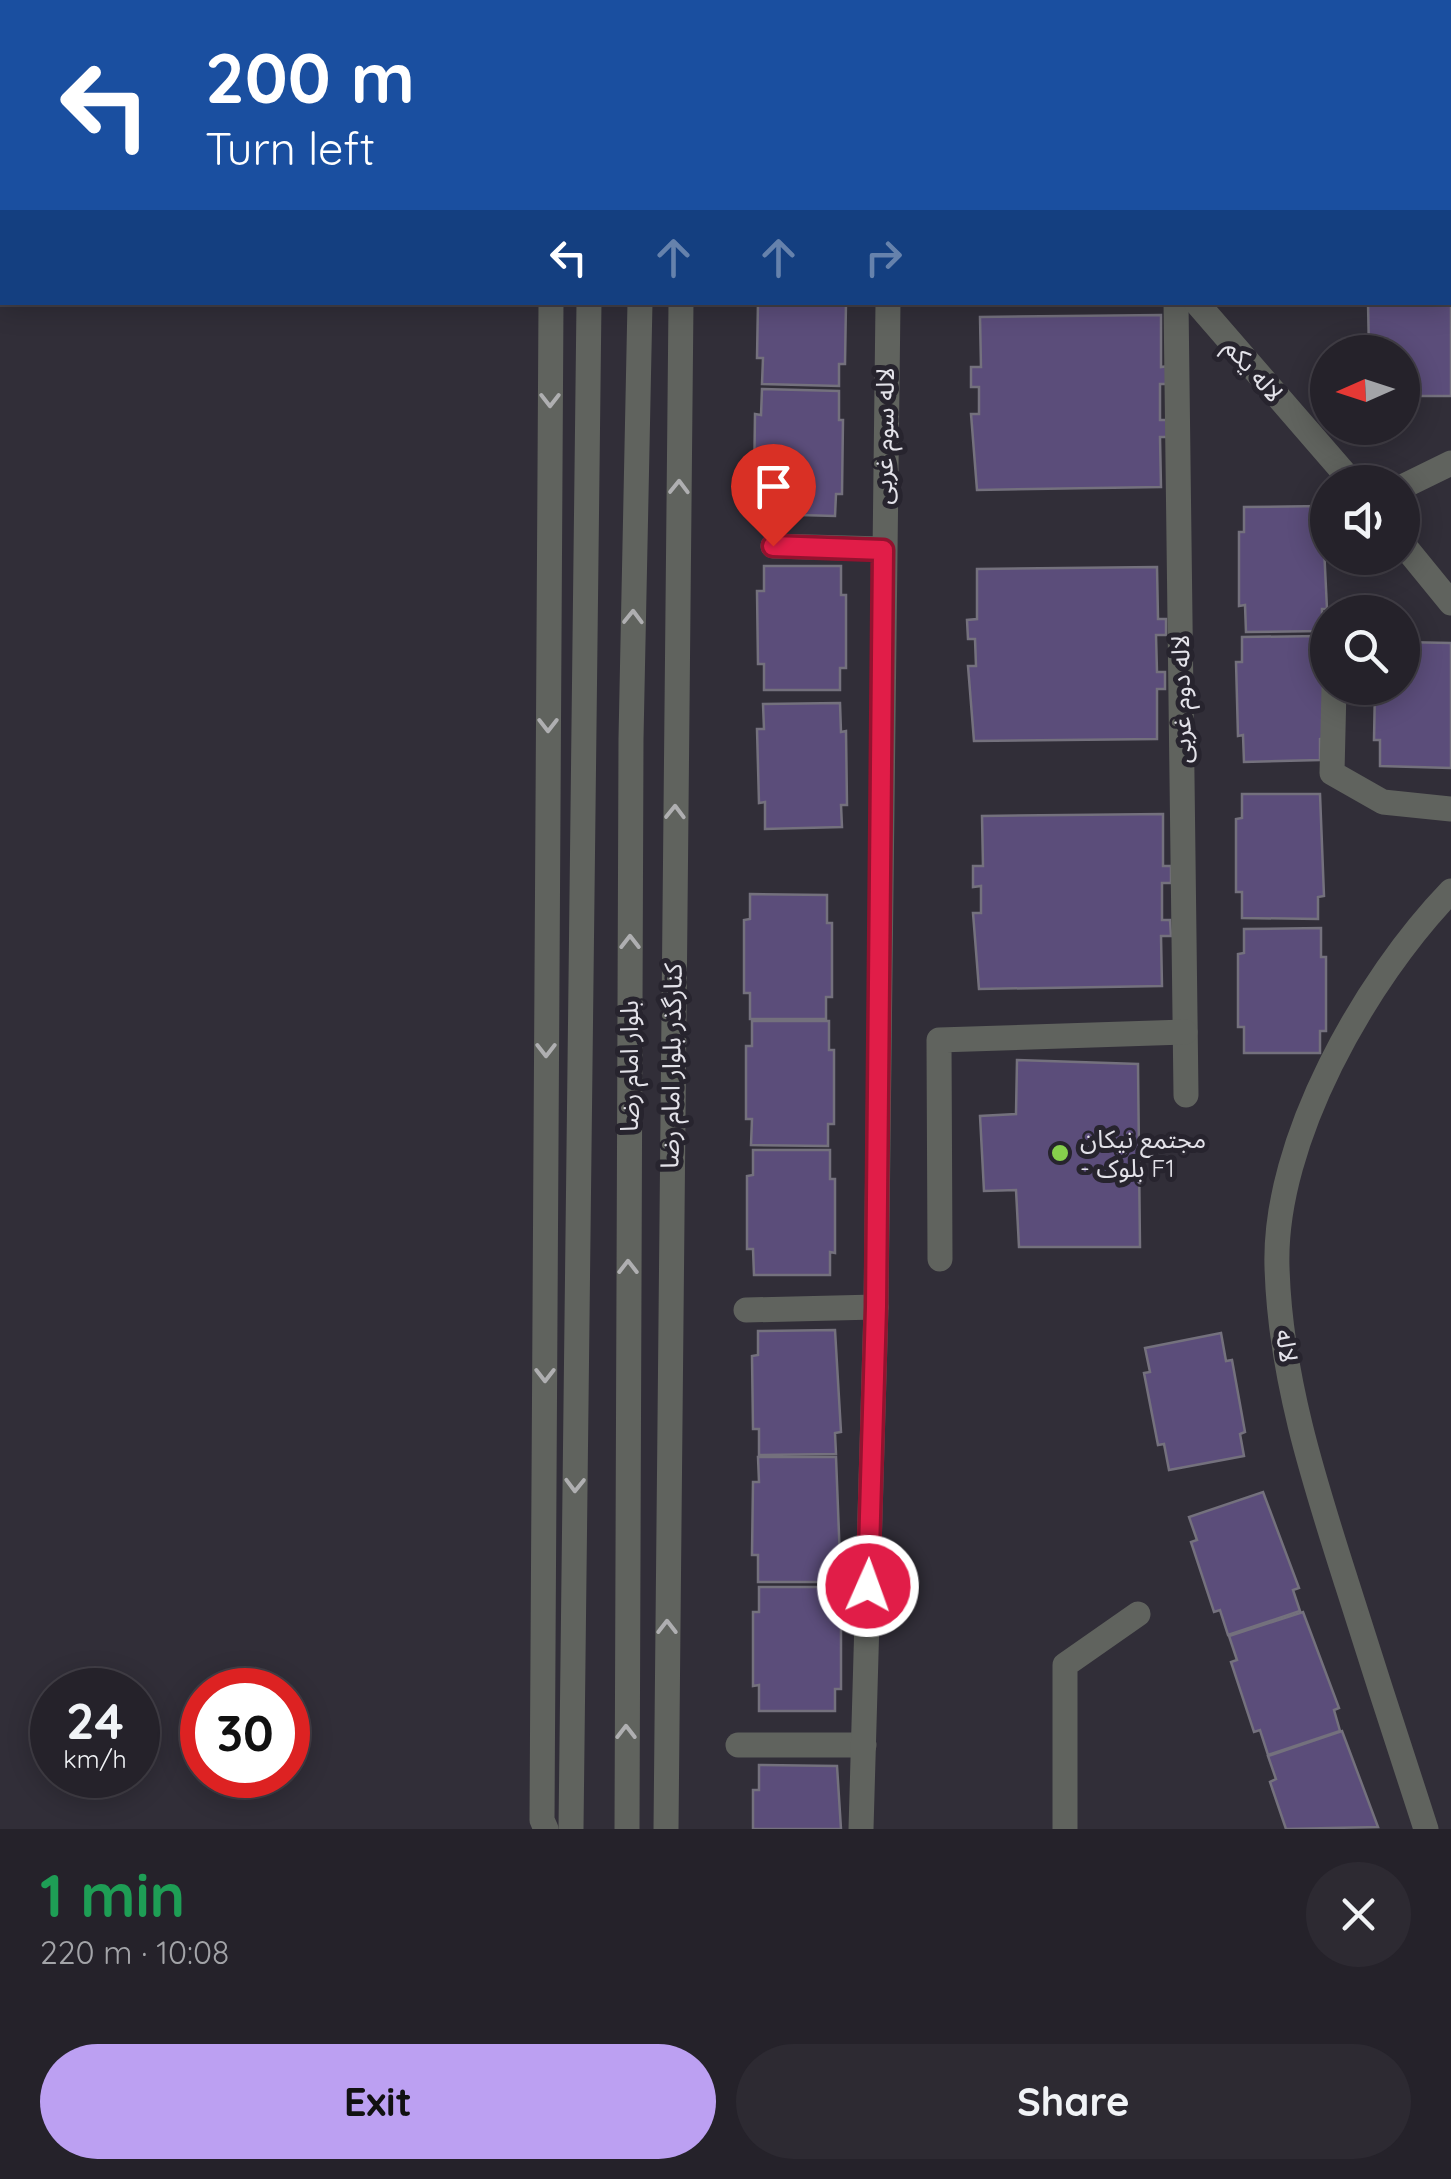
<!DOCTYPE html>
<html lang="en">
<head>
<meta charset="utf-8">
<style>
	:root { --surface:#25222a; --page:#2d2a32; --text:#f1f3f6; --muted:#a3a4a8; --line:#423f47; --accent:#bca0f2 }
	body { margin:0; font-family:Quicksand,"Noto Sans Arabic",sans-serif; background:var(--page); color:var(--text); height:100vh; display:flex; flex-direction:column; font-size:38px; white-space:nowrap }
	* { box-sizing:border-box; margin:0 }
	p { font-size:32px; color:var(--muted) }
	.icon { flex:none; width:55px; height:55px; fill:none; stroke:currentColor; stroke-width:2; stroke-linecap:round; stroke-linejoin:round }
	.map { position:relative; height:1829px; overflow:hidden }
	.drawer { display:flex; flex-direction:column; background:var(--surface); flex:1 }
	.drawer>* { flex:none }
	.guide { position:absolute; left:0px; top:0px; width:1452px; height:305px; box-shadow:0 5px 25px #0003,0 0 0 2px var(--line); background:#1a4fa0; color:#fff; overflow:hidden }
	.needle { width:65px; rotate:267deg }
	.fabs { position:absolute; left:1310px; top:335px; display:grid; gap:20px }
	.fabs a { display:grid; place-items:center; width:110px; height:110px; border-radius:50%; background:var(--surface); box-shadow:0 5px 25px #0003,0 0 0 2px var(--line); font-size:50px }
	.speed { position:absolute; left:30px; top:1668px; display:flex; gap:20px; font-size:50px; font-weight:700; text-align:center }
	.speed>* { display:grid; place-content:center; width:130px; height:130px; border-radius:50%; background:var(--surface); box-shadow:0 5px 25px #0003,0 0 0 2px var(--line); line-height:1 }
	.speed small { font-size:25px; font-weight:400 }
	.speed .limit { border:15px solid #d22; background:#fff; color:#111 }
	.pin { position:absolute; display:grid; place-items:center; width:85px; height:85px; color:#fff; margin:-102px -42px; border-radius:50% 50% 50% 0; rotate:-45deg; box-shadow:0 0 10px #0007 }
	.pin .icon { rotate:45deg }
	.me { position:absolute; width:110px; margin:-55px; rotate:2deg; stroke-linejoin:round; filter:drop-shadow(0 0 8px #0008) }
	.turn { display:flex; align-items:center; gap:35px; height:210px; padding:0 40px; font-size:45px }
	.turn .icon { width:130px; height:130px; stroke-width:2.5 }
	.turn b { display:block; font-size:70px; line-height:85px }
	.lanes { display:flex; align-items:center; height:95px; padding:0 40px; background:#0003; justify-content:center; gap:50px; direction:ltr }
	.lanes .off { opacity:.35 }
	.round { display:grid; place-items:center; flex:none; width:105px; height:105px; border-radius:52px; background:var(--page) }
	.overview { display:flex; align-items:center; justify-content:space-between; height:170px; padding:0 40px }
	h1 { font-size:60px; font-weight:700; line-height:75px; color:#1e9e55 }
	.primary-button { display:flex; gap:20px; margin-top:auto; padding:20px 40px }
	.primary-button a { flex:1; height:115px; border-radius:60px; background:var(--accent); color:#111; font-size:40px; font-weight:700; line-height:115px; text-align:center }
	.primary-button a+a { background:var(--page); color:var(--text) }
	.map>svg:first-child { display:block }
	.building { fill:#5b4d7a; stroke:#74717d; stroke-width:2.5 }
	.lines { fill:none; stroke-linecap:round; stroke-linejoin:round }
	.minor { stroke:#60635e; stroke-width:25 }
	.tertiary { stroke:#60635e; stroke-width:25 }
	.oneway { stroke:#afafb1 }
	.route-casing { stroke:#92132f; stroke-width:25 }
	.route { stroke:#e11d48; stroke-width:18 }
	.poi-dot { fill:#86cf4c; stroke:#27242e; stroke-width:4 }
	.labels { text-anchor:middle; stroke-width:10; stroke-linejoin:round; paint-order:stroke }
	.street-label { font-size:25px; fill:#e3e2e9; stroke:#27242e }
	.poi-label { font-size:25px; fill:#e3e2e9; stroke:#27242e; text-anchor:start }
</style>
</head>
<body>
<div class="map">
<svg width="1451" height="1829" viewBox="0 0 1451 1829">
	<rect width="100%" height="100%" fill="#312e38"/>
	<g class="building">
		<path d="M762 0H850L762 2Z"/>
		<path d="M948 0H1036L1037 2H948Z"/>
		<rect x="1077" y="0" width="89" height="2"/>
		<path d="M1450 14H1451L1450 138Z"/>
		<path d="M1451 272V396H1402V352H1369L1368 302H1450Z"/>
		<path d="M758 302H846L845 364H839V386L762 384 763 358H757Z"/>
		<path d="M1161 315V367L1170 366V384H1160V420H1168L1169 437H1160L1161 487 977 490 971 414H979V387H971V367H981L980 317Z"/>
		<path d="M762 389 839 391V420H843L842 494H836L835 516 759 514 760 488H754L755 414 761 415Z"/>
		<path d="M1322 506 1327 609H1322V631L1246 632 1245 605 1239 606V532H1244V507Z"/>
		<path d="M764 566H841V595H846V668H840V690H764V664H758L757 591H764Z"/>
		<path d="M1157 567 1158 619H1166V635H1156L1157 672H1165V689H1157V739L974 741 968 666H976L975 639H968L967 620 977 619V569Z"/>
		<path d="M1319 636 1320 665H1325V738L1320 739V760L1244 762 1243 735 1238 736 1236 662H1242V637Z"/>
		<path d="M1402 642 1451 643V768L1380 766V740H1374L1375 688H1402Z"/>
		<path d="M840 703 841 732 846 731 847 805H841L842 827 765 829V802L759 803 757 729H764L763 704Z"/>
		<path d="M1242 794H1320L1324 896 1318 897V919L1242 918V892H1236V819L1242 818Z"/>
		<path d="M1163 814V866H1171V883H1162V920H1170L1171 936H1161L1162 986 979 989 973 913H981V886L973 887V866H983L982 816Z"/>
		<path d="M750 894 827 895V923H832V997H826V1019H750V993H744V920L750 919Z"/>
		<path d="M1321 928V957H1326V1031H1320V1053H1244V1027H1238V954L1244 953V929Z"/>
		<path d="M752 1021H829V1050H834V1124H828V1146L751 1145 752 1119H746V1046H752Z"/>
		<path d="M1017 1060 1138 1064 1140 1247H1019L1016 1190 984 1191 980 1116 1016 1114Z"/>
		<path d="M753 1150H830V1179H835V1253L830 1252V1275H754L753 1249H747V1176L753 1175Z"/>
		<path d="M835 1330 841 1432 835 1433 836 1454 759 1455V1429H753L752 1356 758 1355V1331Z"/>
		<path d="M1221 1333 1226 1361 1232 1360 1245 1432 1240 1434 1244 1456 1169 1470 1164 1444 1158 1445 1144 1373 1150 1372 1145 1348Z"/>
		<path d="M758 1457H836L840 1560H835V1582H758V1555H752L753 1482H759Z"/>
		<path d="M1263 1492 1299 1588 1293 1590 1300 1611 1228 1635 1220 1610 1214 1612 1191 1542 1197 1540 1189 1517Z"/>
		<path d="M759 1587H836V1616H841V1689H835V1711H759V1685L753 1686V1612H759Z"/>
		<path d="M1303 1612 1339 1708 1334 1710 1340 1731 1268 1755 1260 1730 1254 1732 1231 1662 1237 1660 1229 1636Z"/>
		<path d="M1342 1731 1378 1827 1286 1829 1270 1782 1276 1779 1268 1756Z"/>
		<path d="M759 1765 837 1766 841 1829H753V1790H759Z"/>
	</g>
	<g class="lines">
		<g class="minor">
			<path d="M552 2V0"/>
			<path d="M892 2V0"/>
			<path d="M1181 2V0"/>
			<path d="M1176 302 1186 1095"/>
			<path d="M1196 302 1352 482"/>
			<path d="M1402 487 1451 463"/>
			<path d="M1402 543 1451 603"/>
			<path d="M773 546 883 549"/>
			<path d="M1334 688 1332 773 1383 802 1451 809"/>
			<path d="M940 1259 939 1040 1185 1032"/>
			<path d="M746 1310 876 1307"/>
			<path d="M738 1745H864"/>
			<path d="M546 1829 542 1820 551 302"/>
			<path d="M666 1829 681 302"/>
			<path d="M861 1829 876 1307 888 302"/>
			<path d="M1065 1829V1665L1138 1614"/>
			<path d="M1426 1829C1399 1747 1373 1666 1347 1584 1314 1481 1280 1376 1277 1267 1273 1141 1366 979 1451 891"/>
		</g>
		<g class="tertiary">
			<path d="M592 2 593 0"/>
			<path d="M662 2V0"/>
			<path d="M571 1829 589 302"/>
			<path d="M627 1829 631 739 640 302"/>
		</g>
	</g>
	<defs><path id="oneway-chevron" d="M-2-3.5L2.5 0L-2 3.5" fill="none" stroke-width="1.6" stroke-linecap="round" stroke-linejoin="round" transform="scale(2.5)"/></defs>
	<g class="oneway">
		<use href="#oneway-chevron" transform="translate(550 400) rotate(90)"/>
		<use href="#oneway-chevron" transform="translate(679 487) rotate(-89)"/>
		<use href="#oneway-chevron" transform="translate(633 617) rotate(-89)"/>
		<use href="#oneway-chevron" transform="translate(548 725) rotate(90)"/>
		<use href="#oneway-chevron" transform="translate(675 812) rotate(-89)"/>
		<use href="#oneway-chevron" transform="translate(630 942) rotate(-90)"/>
		<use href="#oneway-chevron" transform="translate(546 1050) rotate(90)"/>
		<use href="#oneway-chevron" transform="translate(628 1267) rotate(-90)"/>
		<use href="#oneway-chevron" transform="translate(545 1375) rotate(90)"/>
		<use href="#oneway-chevron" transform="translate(575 1485) rotate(91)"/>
		<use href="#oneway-chevron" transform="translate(667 1627) rotate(-90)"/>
		<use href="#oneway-chevron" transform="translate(626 1732) rotate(-90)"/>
	</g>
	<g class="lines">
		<g class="route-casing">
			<path id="route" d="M773 546 883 550 876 1307 868 1586"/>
		</g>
		<use href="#route" class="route"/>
	</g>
	<circle class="poi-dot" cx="1060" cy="1153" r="10"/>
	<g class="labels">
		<g class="street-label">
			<text transform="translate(1254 370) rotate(49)" y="9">لاله یکم</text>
			<text transform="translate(884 436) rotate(-89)" y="9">لاله سوم غربی</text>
			<text transform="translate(1181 699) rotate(-91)" y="9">لاله دوم غربی</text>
			<text transform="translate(629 1066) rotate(-90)" y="9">بلوار امام رضا</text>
			<text transform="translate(671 1066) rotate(-89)" y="9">کنارگذر بلوار امام رضا</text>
			<text transform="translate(1287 1346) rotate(82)" y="9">لاله</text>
		</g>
		<g class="poi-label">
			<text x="1080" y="1148">مجتمع نیکان<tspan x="1080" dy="29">- بلوک F1</tspan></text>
		</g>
	</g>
</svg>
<div class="fabs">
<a><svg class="needle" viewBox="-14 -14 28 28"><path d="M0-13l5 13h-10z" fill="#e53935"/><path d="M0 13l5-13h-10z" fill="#a3a4a8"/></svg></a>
<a><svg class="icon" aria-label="sound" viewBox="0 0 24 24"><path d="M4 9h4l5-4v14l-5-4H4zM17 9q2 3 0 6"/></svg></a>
<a><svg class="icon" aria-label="search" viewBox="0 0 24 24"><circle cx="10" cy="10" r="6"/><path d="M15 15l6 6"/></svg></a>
</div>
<div class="speed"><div>24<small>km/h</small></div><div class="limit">30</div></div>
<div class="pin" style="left:773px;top:546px;background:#d93025"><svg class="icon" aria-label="arrive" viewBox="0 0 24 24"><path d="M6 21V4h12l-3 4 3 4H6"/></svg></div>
<svg class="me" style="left:868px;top:1586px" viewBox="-20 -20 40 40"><circle r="17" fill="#e11d48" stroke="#fff" stroke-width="3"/><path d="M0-11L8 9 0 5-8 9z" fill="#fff"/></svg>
<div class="guide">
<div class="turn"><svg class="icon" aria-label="left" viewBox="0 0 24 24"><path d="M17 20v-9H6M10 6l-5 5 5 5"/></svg><div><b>200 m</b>Turn left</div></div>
<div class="lanes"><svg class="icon" aria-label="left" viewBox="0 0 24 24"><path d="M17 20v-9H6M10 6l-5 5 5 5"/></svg><svg class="icon off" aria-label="ahead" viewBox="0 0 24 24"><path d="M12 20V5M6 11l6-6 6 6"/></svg><svg class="icon off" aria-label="ahead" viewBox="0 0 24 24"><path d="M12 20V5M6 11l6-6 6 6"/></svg><svg class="icon off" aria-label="right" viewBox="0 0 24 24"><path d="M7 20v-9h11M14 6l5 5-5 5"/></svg></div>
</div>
</div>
<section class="drawer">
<div class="overview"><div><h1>1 min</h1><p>220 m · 10:08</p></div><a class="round"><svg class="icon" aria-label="close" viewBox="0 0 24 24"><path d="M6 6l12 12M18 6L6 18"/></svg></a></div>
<div class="primary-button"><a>Exit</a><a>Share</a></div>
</section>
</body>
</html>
